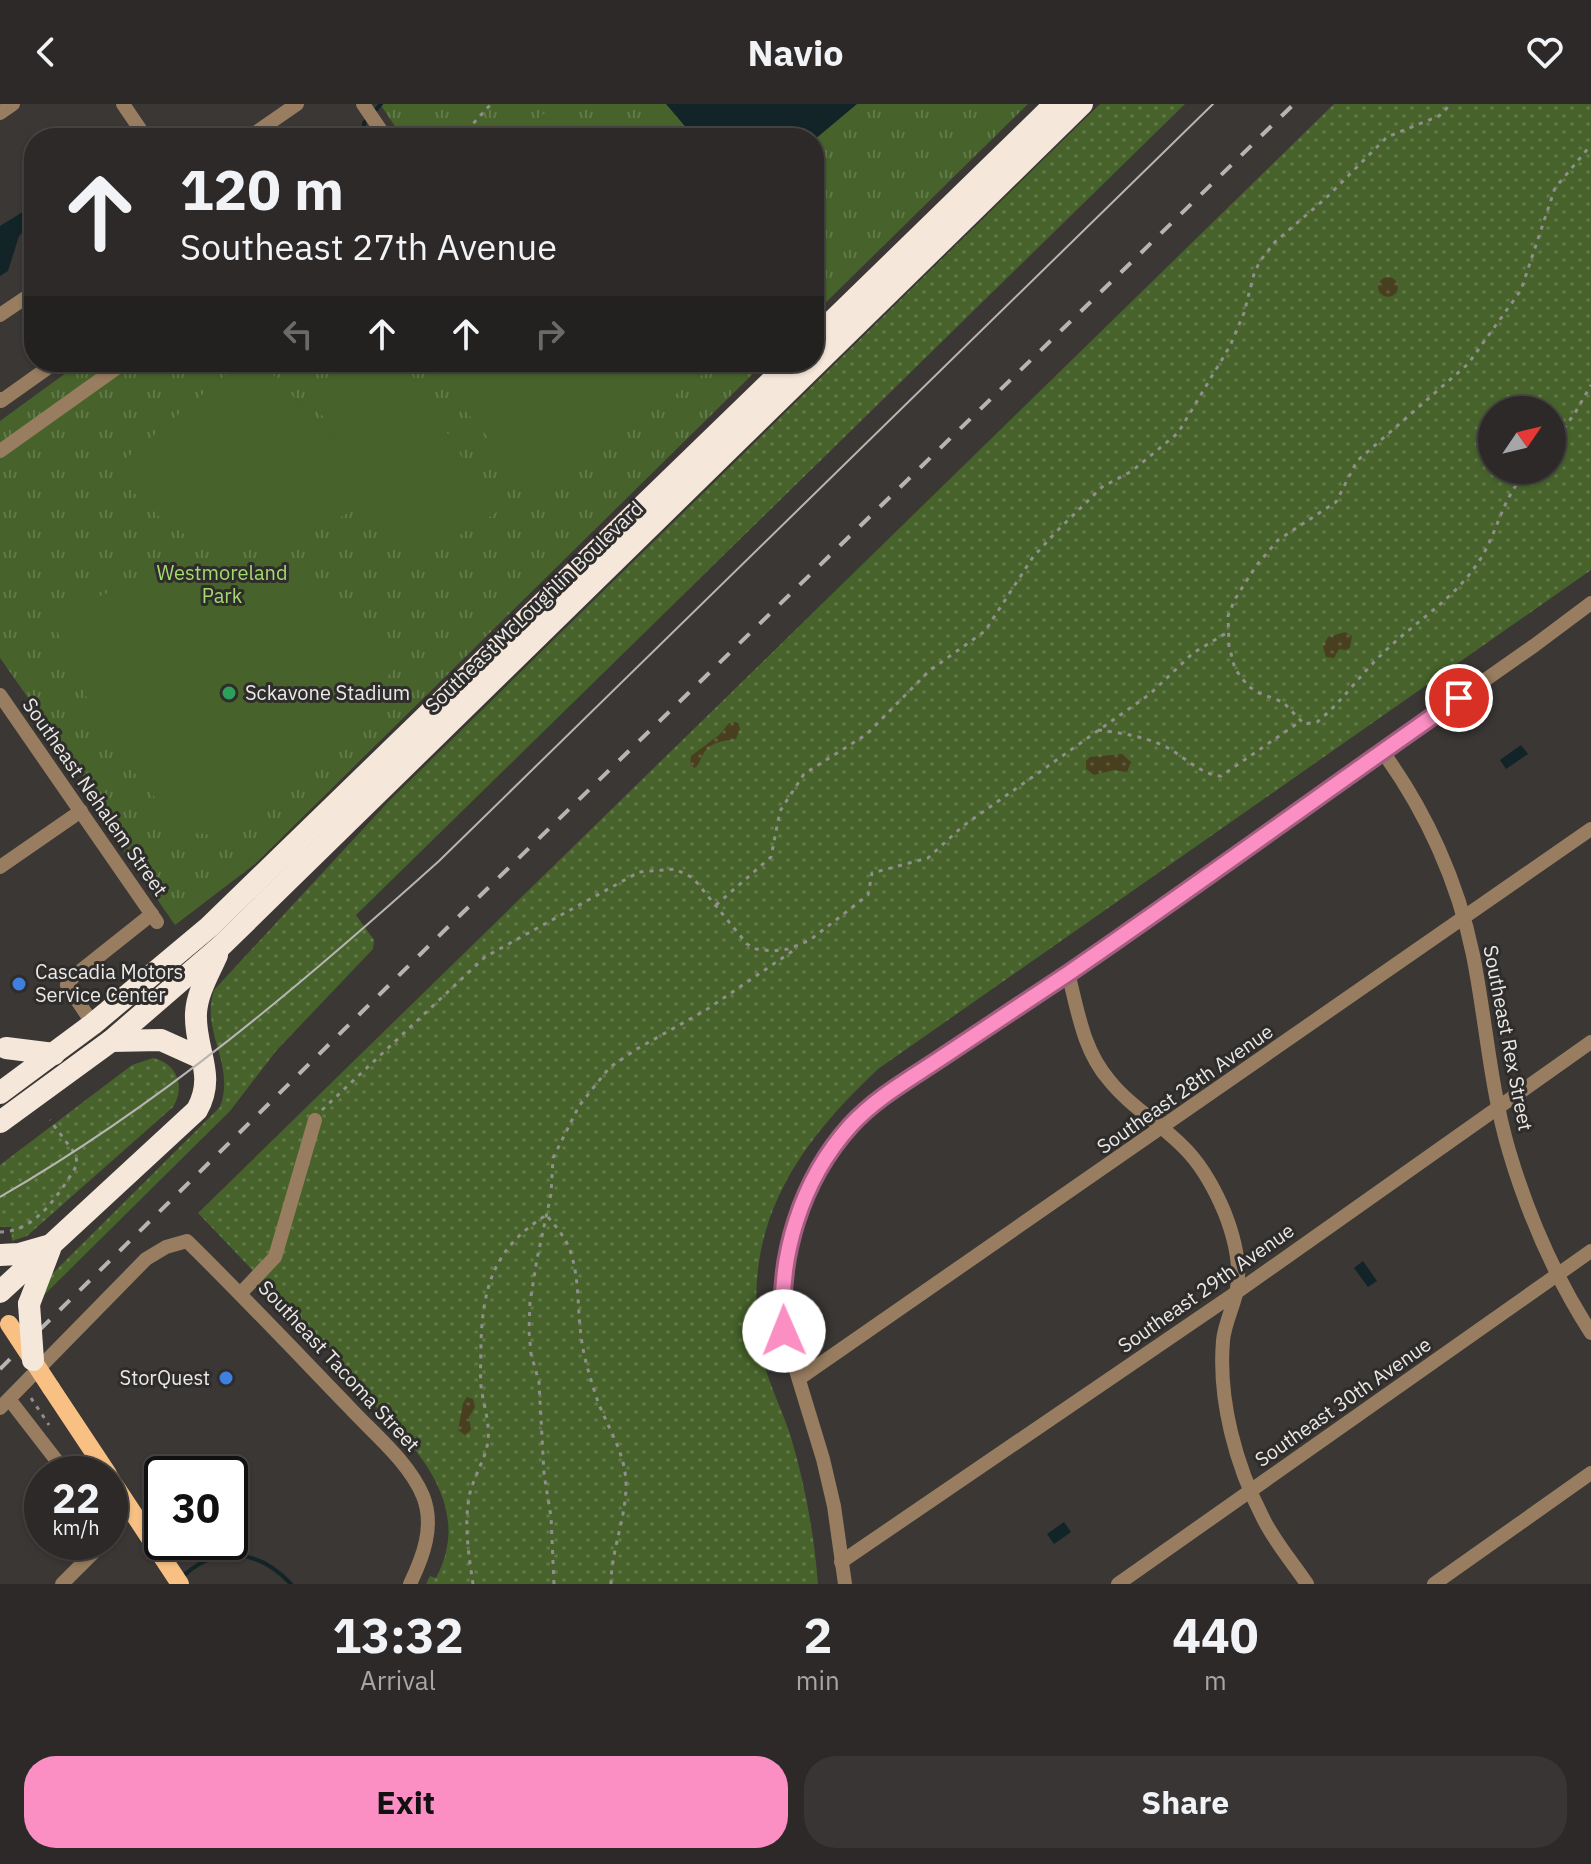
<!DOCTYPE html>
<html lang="en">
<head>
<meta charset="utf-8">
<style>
	:root { --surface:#2c2928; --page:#383534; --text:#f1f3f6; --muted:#a6a6a8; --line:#484545; --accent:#fb8fc4 }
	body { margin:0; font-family:"IBM Plex Sans",sans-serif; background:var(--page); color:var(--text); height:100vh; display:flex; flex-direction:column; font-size:30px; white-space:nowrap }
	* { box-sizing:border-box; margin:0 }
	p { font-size:26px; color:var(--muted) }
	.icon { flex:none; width:44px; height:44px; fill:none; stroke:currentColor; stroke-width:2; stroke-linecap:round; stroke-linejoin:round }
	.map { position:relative; height:1480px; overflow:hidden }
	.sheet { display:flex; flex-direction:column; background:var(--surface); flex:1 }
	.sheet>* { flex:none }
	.guide { position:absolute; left:24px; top:24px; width:800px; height:244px; border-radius:32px; box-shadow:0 2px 6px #0004,0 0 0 2px var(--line); background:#2c2928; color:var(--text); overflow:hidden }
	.needle { width:52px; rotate:55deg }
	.tools { position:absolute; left:1478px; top:292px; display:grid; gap:16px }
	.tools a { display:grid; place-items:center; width:88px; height:88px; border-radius:50%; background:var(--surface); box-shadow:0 2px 6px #0004,0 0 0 2px var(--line); font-size:40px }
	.speed { position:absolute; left:24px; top:1352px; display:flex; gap:16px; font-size:40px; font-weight:700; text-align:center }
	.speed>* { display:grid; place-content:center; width:104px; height:104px; border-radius:50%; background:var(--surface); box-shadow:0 2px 6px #0004,0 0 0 2px var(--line); line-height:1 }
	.speed small { font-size:20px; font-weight:400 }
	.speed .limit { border:4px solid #111; border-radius:12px; background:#fff; color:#111 }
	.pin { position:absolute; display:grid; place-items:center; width:68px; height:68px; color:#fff; margin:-34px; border:4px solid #fff; border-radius:50%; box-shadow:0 2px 8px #0007 }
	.me { position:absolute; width:88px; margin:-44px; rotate:359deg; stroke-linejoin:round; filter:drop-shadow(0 0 6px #0008) }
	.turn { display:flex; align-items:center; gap:28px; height:168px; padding:0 24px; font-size:36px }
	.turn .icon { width:104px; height:104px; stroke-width:2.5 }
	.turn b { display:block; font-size:56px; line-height:68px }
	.lanes { display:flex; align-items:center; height:76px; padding:0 24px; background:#0003; justify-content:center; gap:40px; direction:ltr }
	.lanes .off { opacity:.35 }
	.eta { display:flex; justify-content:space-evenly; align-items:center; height:136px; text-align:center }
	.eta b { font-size:48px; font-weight:700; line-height:56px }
	.primary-button { display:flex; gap:16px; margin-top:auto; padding:16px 24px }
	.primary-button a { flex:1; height:92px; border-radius:32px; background:var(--accent); color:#111; font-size:32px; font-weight:700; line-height:92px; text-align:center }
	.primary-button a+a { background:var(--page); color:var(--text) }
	header { display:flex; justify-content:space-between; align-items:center; height:104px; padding:0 24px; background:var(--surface); font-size:36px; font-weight:700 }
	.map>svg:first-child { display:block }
	.grass { fill:url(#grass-dots); fill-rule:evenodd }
	.sand { fill:url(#sand-dots) }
	.park { fill:url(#park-tufts) }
	.pitch { fill:#47632b }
	.water { fill:#122427 }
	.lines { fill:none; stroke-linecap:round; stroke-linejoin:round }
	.stream { stroke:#122427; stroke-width:4 }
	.path { stroke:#918f8d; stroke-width:3; stroke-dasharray:4 6; stroke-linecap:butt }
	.minor { stroke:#987d60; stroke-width:14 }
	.major { stroke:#f8c183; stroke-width:18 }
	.highway { stroke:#f5e7d9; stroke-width:22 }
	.tram { stroke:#b7b5b3; stroke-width:2 }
	.rail { stroke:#b7b5b3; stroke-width:4; stroke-dasharray:14 14; stroke-linecap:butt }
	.major-bridge { stroke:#f8c183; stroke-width:18 }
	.highway-bridge { stroke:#f5e7d9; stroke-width:22 }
	.route-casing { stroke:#a35d7f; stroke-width:20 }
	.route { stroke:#fb8fc4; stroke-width:14 }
	.leisure-dot { fill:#2e9e5b; stroke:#2f2d2b; stroke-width:3 }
	.shop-dot { fill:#3f7fe0; stroke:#2f2d2b; stroke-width:3 }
	.labels { text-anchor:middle; stroke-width:6; stroke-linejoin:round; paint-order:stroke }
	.park-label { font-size:20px; fill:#a3da6f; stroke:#2f2d2b }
	.street-label { font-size:20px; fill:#eae9e7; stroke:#2f2d2b }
	.poi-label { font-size:20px; fill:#eae9e7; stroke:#2f2d2b; text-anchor:start }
</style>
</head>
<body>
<header><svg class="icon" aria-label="back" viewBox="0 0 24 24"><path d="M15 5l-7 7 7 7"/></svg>Navio<svg class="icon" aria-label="heart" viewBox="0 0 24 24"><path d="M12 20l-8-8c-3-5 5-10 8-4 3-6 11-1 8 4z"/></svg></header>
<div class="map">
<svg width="1591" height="1480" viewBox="0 0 1591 1480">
	<defs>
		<pattern id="grass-dots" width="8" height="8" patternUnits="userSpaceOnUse" patternTransform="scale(2)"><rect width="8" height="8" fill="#47632b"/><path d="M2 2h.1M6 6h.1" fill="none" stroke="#62794a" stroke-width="1.8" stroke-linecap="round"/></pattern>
		<pattern id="sand-dots" width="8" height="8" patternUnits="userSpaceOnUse" patternTransform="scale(2)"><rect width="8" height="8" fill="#483f1f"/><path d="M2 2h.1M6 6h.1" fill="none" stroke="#635b40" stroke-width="1.8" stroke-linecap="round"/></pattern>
		<pattern id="park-tufts" width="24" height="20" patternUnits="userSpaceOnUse" patternTransform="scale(2)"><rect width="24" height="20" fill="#47632b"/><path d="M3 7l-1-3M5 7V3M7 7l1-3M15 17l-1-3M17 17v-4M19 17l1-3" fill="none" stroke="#62794a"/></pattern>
	</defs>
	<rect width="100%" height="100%" fill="#3a3735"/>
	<g class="grass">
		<path d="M1100 0H1185L356 811 374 836 373 845 276 947 230 1007 39 1196 48 1174 220 1003C236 959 200 929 214 886L388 698Z"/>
		<path d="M1334 0H1591V466L878 965C793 1045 738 1127 762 1250 767 1277 781 1303 790 1330 805 1380 814 1429 818 1480H426L430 1472 436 1474C481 1389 394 1323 342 1269L346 1264 198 1109ZM1492 306H1552V366H1492Z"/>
		<path d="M153 954C177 959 186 983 173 1003L27 1132 12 1137 11 1123H0V1061L132 961Z"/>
	</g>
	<g class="sand">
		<circle cx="1388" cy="183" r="10"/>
		<path d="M1345 528 1352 532 1350 544 1346 546 1339 545 1334 554 1326 553 1323 542 1328 533Z"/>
		<path d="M735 618 738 619 740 625 736 635C725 637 713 637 705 647 701 653 701 658 695 664L690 661 691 652 719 631 729 619Z"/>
		<path d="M1122 650 1131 658 1127 668 1114 666 1094 671 1086 665V657L1090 653Z"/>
		<path d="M467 1293 473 1295 475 1303 469 1313 471 1326 465 1331 458 1326 463 1299Z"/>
	</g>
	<g class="park">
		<path d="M380 0H1028L814 210V34H403Z"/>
		<path d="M81 258H765L255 760 175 821 81 685 88 679 0 554V317Z"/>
	</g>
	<g class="pitch">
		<path d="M551 4 575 34H513Z"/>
		<path d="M241 258H261L340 342 307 286 352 258H404L496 409 413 459 372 393C315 433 243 466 176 425 152 409 132 386 112 366Z"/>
		<path d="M423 258H719L554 380 524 375Z"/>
		<path d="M230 460 303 472 367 516 401 554C353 624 287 677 223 732L183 728C160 699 135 671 114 641 89 603 71 561 54 519L96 494 163 464Z"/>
	</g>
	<g class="water">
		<path d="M666 0H857L814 36 695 34Z"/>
		<path d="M34 101V117L19 132 8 167 0 172V122Z"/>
		<path d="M1521 641 1528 650 1506 665 1500 656Z"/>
		<path d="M1363 1157 1377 1177 1368 1183 1354 1164Z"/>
		<path d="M1064 1418 1071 1428 1054 1440 1047 1430Z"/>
	</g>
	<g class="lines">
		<g class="stream">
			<path d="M364 34V19L381 0"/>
			<path d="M181 1474C216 1440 258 1445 291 1480"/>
		</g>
		<g class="path">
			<path d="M460 34 491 0"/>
			<path d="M1552 341 1575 309 1591 281"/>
			<path d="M1529 366C1501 393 1499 427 1479 457 1456 494 1412 520 1381 551 1359 572 1341 599 1317 618L1304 620 1283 598 1259 589 1248 582 1235 565 1229 542 1228 512 1235 495 1256 462 1278 436 1336 398 1357 357 1468 260 1521 186 1555 84 1591 41"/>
			<path d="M1098 626C1121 629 1144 632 1166 643 1184 652 1201 671 1221 672L1301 617"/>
			<path d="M716 801 771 753 780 707 804 670 867 630 929 567 985 527 1033 453 1056 428 1102 383 1132 367 1178 329 1230 242 1244 209 1254 170 1260 157 1275 138 1326 94 1387 33 1439 12 1451 0"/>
			<path d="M322 1006 485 853 639 768 675 765 693 774 747 840 756 845 773 847 788 845 810 836 868 791 872 769 928 754 963 722 1150 590 1193 549 1228 528"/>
			<path d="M548 1113C557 1124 566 1134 571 1149 580 1178 577 1208 582 1239 585 1258 592 1280 598 1298 609 1326 627 1352 626 1384 625 1417 611 1448 611 1480"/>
			<path d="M0 1128C36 1128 60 1089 77 1061L76 1051 50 1016"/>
			<path d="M31 1294 49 1321"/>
			<path d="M473 1480C469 1453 464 1422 469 1394 472 1374 486 1356 488 1336 490 1319 483 1299 481 1282 480 1267 481 1253 481 1238 483 1179 496 1142 548 1110"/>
			<path d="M554 1480 551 1413 544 1370 539 1278 531 1250 529 1227 530 1198 537 1155 551 1090 553 1054 579 1002 609 964 635 946 706 906 797 844"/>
		</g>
		<g class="minor">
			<path d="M123 0 146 34"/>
			<path d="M363 0 386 34"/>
			<path d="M0 9 13 0"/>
			<path d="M248 34 297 0"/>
			<path d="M0 211 34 188"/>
			<path d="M0 295 1 297 56 258"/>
			<path d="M0 347 125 258"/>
			<path d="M0 591 157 818"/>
			<path d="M1382 647C1426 707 1458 778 1473 851 1486 916 1490 983 1509 1047 1528 1111 1555 1173 1591 1229"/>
			<path d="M0 763 81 707"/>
			<path d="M1068 869C1078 907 1083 946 1109 976 1132 1005 1166 1022 1190 1050 1205 1067 1215 1086 1224 1107 1234 1132 1242 1164 1236 1190 1232 1206 1224 1222 1223 1237 1218 1296 1236 1362 1263 1414 1274 1437 1293 1459 1307 1480"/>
			<path d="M93 920 67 881 74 872 152 810"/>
			<path d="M241 1189 275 1153 315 1016"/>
			<path d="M800 1274 1591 725"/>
			<path d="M9 1295 67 1370"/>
			<path d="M0 1304 146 1155 166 1143 187 1137C242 1191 295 1247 349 1303 374 1330 409 1358 423 1392 435 1422 423 1453 410 1480"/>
			<path d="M841 1458 1237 1188 1591 938"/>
			<path d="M62 1480 104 1438"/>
			<path d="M845 1480 834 1402 823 1355 784 1227C776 1154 801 1076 852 1021 877 994 908 976 938 956 982 927 1026 898 1069 868 1226 761 1379 650 1535 541L1591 499"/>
			<path d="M1118 1480 1591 1147"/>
			<path d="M1434 1480 1591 1369"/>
		</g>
		<g class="major">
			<path d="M51 1284 108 1370"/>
			<path d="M110 1374 180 1480"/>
		</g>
		<g class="highway">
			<path d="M814 235 1055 0"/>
			<path d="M111 937 161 936 201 954"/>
			<path d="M6 944 54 950"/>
			<path d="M0 989 93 920 209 823 791 258"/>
			<path d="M0 1018 111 937 221 842 1082 0"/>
			<path d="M0 1151 19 1150 47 1142"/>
			<path d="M0 1188 197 1006C217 970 194 946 196 909 197 889 209 869 217 851"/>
			<path d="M29 1200 50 1145"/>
		</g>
		<path class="tram" d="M0 1093C161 1000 301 881 439 757L1213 0"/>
		<path class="rail" d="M0 1265 451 820 1294 0"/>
		<path class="major-bridge" d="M9 1220 51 1284"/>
		<path class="highway-bridge" d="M29 1200 33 1256"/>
	</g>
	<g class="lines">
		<g class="route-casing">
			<path id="route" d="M784 1227C777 1154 801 1076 851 1021 876 994 908 976 938 956 981 927 1025 898 1069 869 1200 779 1328 685 1459 594"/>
		</g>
		<use href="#route" class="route"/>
	</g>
	<circle class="leisure-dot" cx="229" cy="589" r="8"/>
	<g class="shop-dot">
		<circle cx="19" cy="880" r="8"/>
		<circle cx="226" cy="1274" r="8"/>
	</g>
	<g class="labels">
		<g class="park-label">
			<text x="222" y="476">Westmoreland<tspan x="222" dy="23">Park</tspan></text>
		</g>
		<g class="street-label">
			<text transform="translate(534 503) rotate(-44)" y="7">Southeast McLoughlin Boulevard</text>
			<text transform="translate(95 693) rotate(55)" y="7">Southeast Nehalem Street</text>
			<text transform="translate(1508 934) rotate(79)" y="7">Southeast Rex Street</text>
			<text transform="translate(1185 985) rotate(-35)" y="7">Southeast 28th Avenue</text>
			<text transform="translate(1206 1184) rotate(-35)" y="7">Southeast 29th Avenue</text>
			<text transform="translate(339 1262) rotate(47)" y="7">Southeast Tacoma Street</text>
			<text transform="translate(1343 1298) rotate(-35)" y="7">Southeast 30th Avenue</text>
		</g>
		<g class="poi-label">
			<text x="245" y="596">Sckavone Stadium</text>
			<text x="35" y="875">Cascadia Motors<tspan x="35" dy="23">Service Center</tspan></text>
			<text x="210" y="1281" text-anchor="end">StorQuest</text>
		</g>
	</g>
</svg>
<div class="tools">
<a><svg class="needle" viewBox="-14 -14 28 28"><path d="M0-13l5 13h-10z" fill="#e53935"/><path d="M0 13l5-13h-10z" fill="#a6a6a8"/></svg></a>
</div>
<div class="speed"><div>22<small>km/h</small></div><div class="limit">30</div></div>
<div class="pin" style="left:1459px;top:594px;background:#d93025"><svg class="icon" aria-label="arrive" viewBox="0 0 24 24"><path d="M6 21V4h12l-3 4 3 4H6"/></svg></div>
<svg class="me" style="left:784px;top:1227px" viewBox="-20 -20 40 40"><circle r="19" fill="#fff"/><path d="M0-13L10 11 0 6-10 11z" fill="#fb8fc4"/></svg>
<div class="guide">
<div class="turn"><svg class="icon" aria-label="ahead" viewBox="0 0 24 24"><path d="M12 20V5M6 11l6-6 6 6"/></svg><div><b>120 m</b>Southeast 27th Avenue</div></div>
<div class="lanes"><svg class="icon off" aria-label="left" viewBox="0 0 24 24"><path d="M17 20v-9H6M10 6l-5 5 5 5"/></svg><svg class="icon" aria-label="ahead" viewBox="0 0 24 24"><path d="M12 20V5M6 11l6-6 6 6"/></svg><svg class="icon" aria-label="ahead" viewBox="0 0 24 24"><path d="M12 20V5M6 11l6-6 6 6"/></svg><svg class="icon off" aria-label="right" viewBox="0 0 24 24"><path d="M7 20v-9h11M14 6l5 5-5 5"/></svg></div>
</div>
</div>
<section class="sheet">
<div class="eta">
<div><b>13:32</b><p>Arrival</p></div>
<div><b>2</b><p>min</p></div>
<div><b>440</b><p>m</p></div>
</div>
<div class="primary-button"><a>Exit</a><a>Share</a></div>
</section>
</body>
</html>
